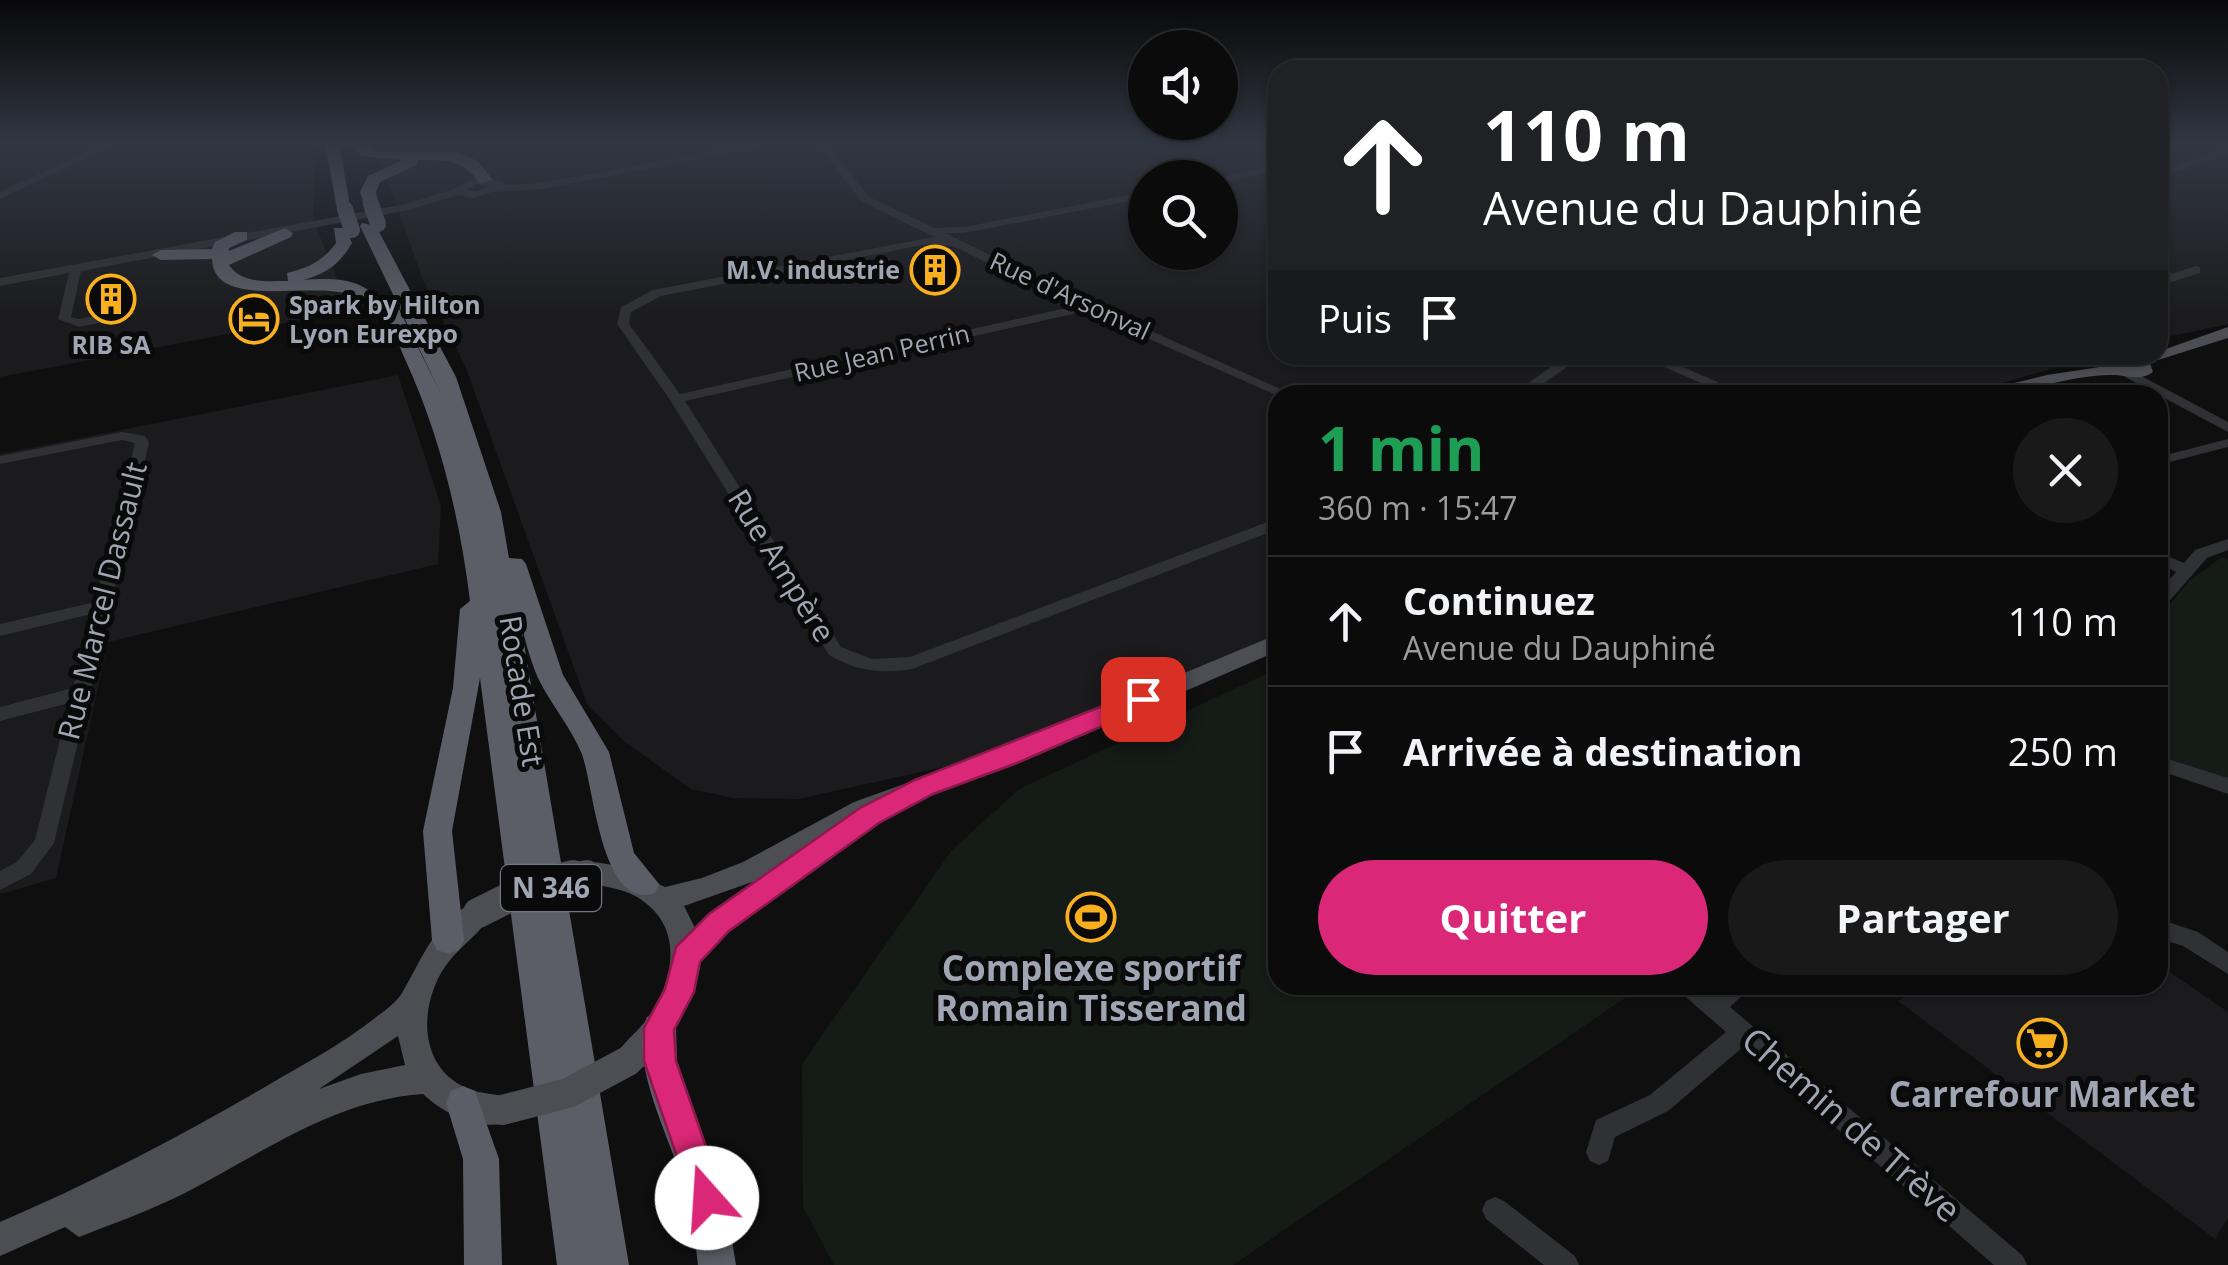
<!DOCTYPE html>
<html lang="fr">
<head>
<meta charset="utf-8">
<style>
	:root { --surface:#0b0b0c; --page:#19191a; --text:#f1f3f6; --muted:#9a9b9d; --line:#2b2b2d; --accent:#db2777 }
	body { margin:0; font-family:"Open Sans",sans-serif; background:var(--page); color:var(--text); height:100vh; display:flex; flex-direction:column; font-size:38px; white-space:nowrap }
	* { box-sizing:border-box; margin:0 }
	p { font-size:32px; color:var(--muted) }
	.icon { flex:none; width:55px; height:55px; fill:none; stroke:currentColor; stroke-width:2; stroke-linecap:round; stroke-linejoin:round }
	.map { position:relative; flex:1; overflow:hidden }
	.details { position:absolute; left:1268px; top:385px; width:900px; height:610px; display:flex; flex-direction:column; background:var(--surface); border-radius:30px; box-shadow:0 2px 8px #0004,0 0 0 2px var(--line) }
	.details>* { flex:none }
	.banner { position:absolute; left:1268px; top:60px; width:900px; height:305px; border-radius:30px; box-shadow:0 2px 8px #0004,0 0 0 2px var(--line); background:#202124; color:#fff; overflow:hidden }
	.controls { position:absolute; left:1128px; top:30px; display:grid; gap:20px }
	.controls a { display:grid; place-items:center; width:110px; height:110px; border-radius:50%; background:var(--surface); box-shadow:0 2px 8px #0004,0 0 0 2px var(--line); font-size:50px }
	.pin { position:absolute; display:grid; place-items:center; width:85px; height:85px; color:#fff; margin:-42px; border-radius:20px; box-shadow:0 5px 15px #0006 }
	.me { position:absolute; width:110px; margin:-55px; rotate:341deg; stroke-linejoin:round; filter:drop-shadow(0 0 8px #0008) }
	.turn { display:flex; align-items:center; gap:35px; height:210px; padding:0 50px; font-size:45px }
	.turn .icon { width:130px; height:130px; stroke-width:2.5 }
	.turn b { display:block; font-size:70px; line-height:85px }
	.then { display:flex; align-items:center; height:95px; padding:0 50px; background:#0003; gap:20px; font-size:38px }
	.round { display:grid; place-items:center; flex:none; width:105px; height:105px; border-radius:52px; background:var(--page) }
	.head { display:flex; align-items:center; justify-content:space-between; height:170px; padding:0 50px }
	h1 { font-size:60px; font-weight:700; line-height:75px; color:#1e9e55 }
	.action { display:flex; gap:20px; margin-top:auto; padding:20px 50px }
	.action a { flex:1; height:115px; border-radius:60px; background:var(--accent); color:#fff; font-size:40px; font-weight:700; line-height:115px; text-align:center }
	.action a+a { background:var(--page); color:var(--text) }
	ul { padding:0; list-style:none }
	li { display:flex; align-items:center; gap:30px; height:130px; padding:0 50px; border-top:2px solid var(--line) }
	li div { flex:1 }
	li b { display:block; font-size:38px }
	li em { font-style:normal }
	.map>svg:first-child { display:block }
	.built { fill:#1b1b1d; fill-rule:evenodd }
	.green { fill:#151b16 }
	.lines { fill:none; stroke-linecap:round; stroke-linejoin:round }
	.minor { fill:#303135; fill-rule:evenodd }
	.major { fill:#4c4e54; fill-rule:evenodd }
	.highway { fill:#5c5e67; fill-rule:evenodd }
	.major-bridge-far1 { stroke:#4c4e54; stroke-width:24 }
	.major-bridge { stroke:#4c4e54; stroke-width:30 }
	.highway-bridge { stroke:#5c5e67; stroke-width:16 }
	.route { fill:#db2777; stroke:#8e194d; stroke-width:2.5 }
	.labels { text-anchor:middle; stroke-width:10; stroke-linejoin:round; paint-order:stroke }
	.far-poi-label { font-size:25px; font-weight:bold; fill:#9fa5b2; stroke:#0a0a0b; text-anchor:end }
	.far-street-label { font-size:25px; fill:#9fa5b2; stroke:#0a0a0b }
	.shield { fill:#0a0a0b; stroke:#727680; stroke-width:2.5 }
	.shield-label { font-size:28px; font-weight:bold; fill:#9fa5b2 }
	.street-label { font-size:30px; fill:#9fa5b2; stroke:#0a0a0b }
	.near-poi-label { font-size:35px; font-weight:bold; fill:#9fa5b2; stroke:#0a0a0b }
	.near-street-label { font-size:35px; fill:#9fa5b2; stroke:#0a0a0b }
</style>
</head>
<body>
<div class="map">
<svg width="2228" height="1265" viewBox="0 0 2228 1265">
	<rect width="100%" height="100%" fill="#0f0f10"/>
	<g class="built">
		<path d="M0 142H315L313 219 350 311 0 377Z"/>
		<path d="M374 142H1277L1278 355H2098L1962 395H1278L1277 634 1045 735 953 765 798 799 733 798 691 789 625 742 587 704 466 368 422 277ZM1145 178H1220V252H1145Z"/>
		<path d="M2158 142H2228V324L2158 339Z"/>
		<path d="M398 375 441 506 438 564 108 642 56 878 0 894V454Z"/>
		<path d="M2158 964 2228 1012V1218L2215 1239 1898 1001 1925 985H2158Z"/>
	</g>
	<g class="green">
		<path d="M2222 557 2228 560V780L2158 758V619L2189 581Z"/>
		<path d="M1277 669 1278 985H1644L1233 1265H834L803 1207 802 1064 952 850 1019 789Z"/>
	</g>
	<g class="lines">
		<g class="minor">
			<path d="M108 142H121L0 199V192Z"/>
			<path d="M765 142H785L542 189 493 192 473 198 458 195 408 210 81 271 71 317 79 319 129 309 135 313 129 317 79 327 58 319 69 273 0 286V278L406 204 454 189 475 178 501 181 506 185 542 183ZM477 184 488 186 478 191 467 190Z"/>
			<path d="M816 142H826L869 197 934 228 964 227 1145 192V198L964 233H945L1091 304 1294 395 1278 396 1086 311 685 401 841 647 872 659 910 657 1278 518V529L912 669C881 674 856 671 829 655L670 400 617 324 621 307 653 290 934 237 861 201ZM928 244 953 246 1075 306 680 394 629 324 631 312 661 296Z"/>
			<path d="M2228 148V154L2158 178V172Z"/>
			<path d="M1278 165V171L1220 183V178H1217Z"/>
			<path d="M2196 266 2200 267V273L2158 286V278Z"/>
			<path d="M1568 355H1584L1527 395H1511Z"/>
			<path d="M1636 355H1655L1743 393 1729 395Z"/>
			<path d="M2130 370 2228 422V432L2125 377V371Z"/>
			<path d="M122 432 145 436 149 443 54 843 31 874 0 890V871L17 862 35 840 69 703 0 721V707L73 688 91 614 0 636V624L95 602 135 443 122 440 0 464V456Z"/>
			<path d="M2228 439V447L2158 465V457Z"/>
			<path d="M2228 539V550L2207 558 2164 607 2158 609V593L2176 572 2158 563V552L2184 563 2195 550Z"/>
			<path d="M2158 756 2228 778V794L2158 770Z"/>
			<path d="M2168 922 2198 932 2228 952V974L2183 946 2160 939 2158 931 2160 925Z"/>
			<path d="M1677 985H1705L1713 992 1722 985H1749L1746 992 1730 1007 2023 1256 2027 1265H1994L1743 1047 1668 1111 1615 1137 1608 1161 1599 1165 1590 1161 1586 1152 1596 1120 1650 1095 1726 1032 1680 992Z"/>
			<path d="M1495 1197 1504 1201 1575 1256 1579 1265H1544L1486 1219 1482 1210 1486 1201Z"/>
		</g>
		<g class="major">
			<path d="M2228 327V338L2158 360 2149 355Z"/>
			<path d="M2095 355H2113L2112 360 2135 367 2115 355H2138L2149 360 2153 372C2141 381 2128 376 2115 375 2069 374 2024 395 1978 395L1981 391 2047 375 2100 367 2094 362Z"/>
			<path d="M1278 634V651L1017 764 872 816 845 832 848 839 844 847C816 867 711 936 700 962 695 973 695 988 690 999 679 1027 657 1064 628 1076L617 1071 613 1061C620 1044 636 1034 647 1019 675 979 685 926 637 897 619 886 597 887 577 880L573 872 577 864 587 861 620 866 665 887 702 878 743 862 854 802 999 750ZM755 881 709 913 695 928 684 906Z"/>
			<path d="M478 901 488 905 492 913C483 931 463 944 450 960 419 998 415 1066 467 1088 482 1095 498 1093 513 1099L518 1110 513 1121C484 1133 445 1115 423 1094 334 1100 263 1153 185 1193 151 1210 115 1223 79 1237L65 1227 0 1256V1222C91 1183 179 1137 265 1087 302 1065 341 1045 375 1018 384 1011 397 1002 402 993 422 959 437 916 478 901ZM398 1036 405 1065 361 1074 319 1089Z"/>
		</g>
		<g class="highway">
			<path d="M325 142H339L351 212 337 209Z"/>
			<path d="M351 142H365L376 152H457L478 161 493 180 480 183C462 159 447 160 418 160L417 165 380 182 376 192 379 204 365 207 360 192 368 176 403 160 361 156Z"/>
			<path d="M362 223 376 226 456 377 501 512 509 558 522 559 526 564 563 675 609 752 634 853 659 884 655 893C600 912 594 782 581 752 570 726 550 703 538 678 530 660 525 639 520 620L629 1265H557L480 678 452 831 464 940 459 950 448 954 437 950 432 940 423 831 453 688 460 609 470 601C460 519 440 435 405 359 400 349 396 333 389 325 382 316 369 307 360 300 329 274 214 316 212 259L161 260 152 255 161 250 212 249 215 242 235 232H247V240L229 248V251L285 228 293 233 291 237 229 265C242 284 266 281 288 281L287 273C308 268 323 261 336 243L334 228H346L352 243C340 264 326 274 303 280 334 278 357 277 381 300L394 299 442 396 360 226Z"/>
			<path d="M659 1013 671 1017 676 1028 677 1061 725 1198 736 1265H698C695 1242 694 1218 688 1196 675 1149 627 1062 647 1017Z"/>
			<path d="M463 1086 475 1091 499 1159 502 1265H464L463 1159 446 1103 451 1091Z"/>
		</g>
		<path class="major-bridge-far1" d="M562 877 587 872"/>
		<g class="major-bridge">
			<path d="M478 913 530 887 573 875"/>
			<path d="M502 1110 568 1093 628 1061"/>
		</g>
		<g class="highway-bridge">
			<path d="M371 204 378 224"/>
			<path d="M345 209 352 230"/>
		</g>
	</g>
	<linearGradient id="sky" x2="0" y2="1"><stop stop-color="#080809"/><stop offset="0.45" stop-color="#313742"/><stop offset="1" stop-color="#313742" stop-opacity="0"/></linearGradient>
	<rect width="2228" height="319" fill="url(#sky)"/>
	<path class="route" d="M1143 690 1155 699 1151 705 1017 763 933 794 879 823 729 931 700 962 694 992 674 1030 676 1061 724 1198 719 1209 707 1214 695 1209 644 1061V1028L665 989 676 947 709 914 860 808 915 780Z"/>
	<defs>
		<g id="building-ring" transform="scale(2.5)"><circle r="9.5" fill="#0a0a0b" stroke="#f9b01e" stroke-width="1.5"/><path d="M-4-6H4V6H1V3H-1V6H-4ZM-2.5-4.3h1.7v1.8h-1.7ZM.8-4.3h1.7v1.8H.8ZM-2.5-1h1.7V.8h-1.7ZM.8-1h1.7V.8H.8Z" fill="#f9b01e"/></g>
		<g id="hotel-ring" transform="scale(2.5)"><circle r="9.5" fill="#0a0a0b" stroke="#f9b01e" stroke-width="1.5"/><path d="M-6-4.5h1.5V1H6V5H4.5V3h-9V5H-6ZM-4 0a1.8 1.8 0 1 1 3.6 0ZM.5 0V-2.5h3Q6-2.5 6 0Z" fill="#f9b01e"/></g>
		<g id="stadium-ring" transform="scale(2.5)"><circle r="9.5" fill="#0a0a0b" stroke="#f9b01e" stroke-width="1.5"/><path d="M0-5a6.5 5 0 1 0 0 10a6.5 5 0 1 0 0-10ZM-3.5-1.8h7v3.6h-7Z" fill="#f9b01e"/></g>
		<g id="supermarket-ring" transform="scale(2.5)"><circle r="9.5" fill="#0a0a0b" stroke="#f9b01e" stroke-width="1.5"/><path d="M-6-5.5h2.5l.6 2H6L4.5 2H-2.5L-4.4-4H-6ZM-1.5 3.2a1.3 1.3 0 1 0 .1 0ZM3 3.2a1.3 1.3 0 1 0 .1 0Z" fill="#f9b01e"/></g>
	</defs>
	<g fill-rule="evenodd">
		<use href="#building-ring" x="935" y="270"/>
		<use href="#building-ring" x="111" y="299"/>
		<use href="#hotel-ring" x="254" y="319"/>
		<use href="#stadium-ring" x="1091" y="917"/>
		<use href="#supermarket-ring" x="2042" y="1043"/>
	</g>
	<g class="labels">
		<g class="far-poi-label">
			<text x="900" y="279">M.V. industrie</text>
			<text x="289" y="314" text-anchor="start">Spark by Hilton<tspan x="289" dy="29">Lyon Eurexpo</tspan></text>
			<text x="111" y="354" text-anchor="middle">RIB SA</text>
		</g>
		<g class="far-street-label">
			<text transform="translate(1070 296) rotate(25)" y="9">Rue d'Arsonval</text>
			<text transform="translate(882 353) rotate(-13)" y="9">Rue Jean Perrin</text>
		</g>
		<rect class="shield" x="501" y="865" width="100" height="46" rx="8"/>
		<g class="shield-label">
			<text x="551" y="898">N 346</text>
		</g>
		<g class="street-label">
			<text transform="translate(781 566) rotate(58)" y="10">Rue Ampère</text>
			<text transform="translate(103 601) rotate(-76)" y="10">Rue Marcel Dassault</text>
			<text transform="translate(521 691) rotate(81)" y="10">Rocade Est</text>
		</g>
		<g class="near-poi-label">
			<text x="1091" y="981">Complexe sportif<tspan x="1091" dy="40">Romain Tisserand</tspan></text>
			<text x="2042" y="1107">Carrefour Market</text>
		</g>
		<g class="near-street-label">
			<text transform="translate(1851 1125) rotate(41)" y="12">Chemin de Trève</text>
		</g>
	</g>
</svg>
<div class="controls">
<a><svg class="icon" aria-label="sound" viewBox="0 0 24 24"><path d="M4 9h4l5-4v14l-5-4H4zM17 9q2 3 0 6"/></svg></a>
<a><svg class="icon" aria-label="search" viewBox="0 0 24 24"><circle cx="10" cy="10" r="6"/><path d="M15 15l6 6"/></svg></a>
</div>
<div class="pin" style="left:1143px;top:699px;background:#d93025"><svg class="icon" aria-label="arrive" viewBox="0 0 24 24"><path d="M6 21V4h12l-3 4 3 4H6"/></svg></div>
<svg class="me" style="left:707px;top:1198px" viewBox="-20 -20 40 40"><circle r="19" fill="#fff"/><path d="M0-13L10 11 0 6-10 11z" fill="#db2777"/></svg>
<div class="banner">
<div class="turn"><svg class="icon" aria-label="ahead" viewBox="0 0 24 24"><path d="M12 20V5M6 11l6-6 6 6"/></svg><div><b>110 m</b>Avenue du Dauphiné</div></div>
<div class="then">Puis<svg class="icon" aria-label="arrive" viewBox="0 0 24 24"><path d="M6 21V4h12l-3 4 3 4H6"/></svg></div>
</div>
<section class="details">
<div class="head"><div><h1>1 min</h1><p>360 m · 15:47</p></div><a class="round"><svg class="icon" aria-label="close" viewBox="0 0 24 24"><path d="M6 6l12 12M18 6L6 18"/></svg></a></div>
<ul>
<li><svg class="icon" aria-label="ahead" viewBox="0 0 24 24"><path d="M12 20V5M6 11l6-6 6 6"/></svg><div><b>Continuez</b><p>Avenue du Dauphiné</p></div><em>110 m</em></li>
<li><svg class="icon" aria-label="arrive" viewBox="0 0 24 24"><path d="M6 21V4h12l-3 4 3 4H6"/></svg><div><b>Arrivée à destination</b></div><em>250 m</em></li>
</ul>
<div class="action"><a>Quitter</a><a>Partager</a></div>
</section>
</div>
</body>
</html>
